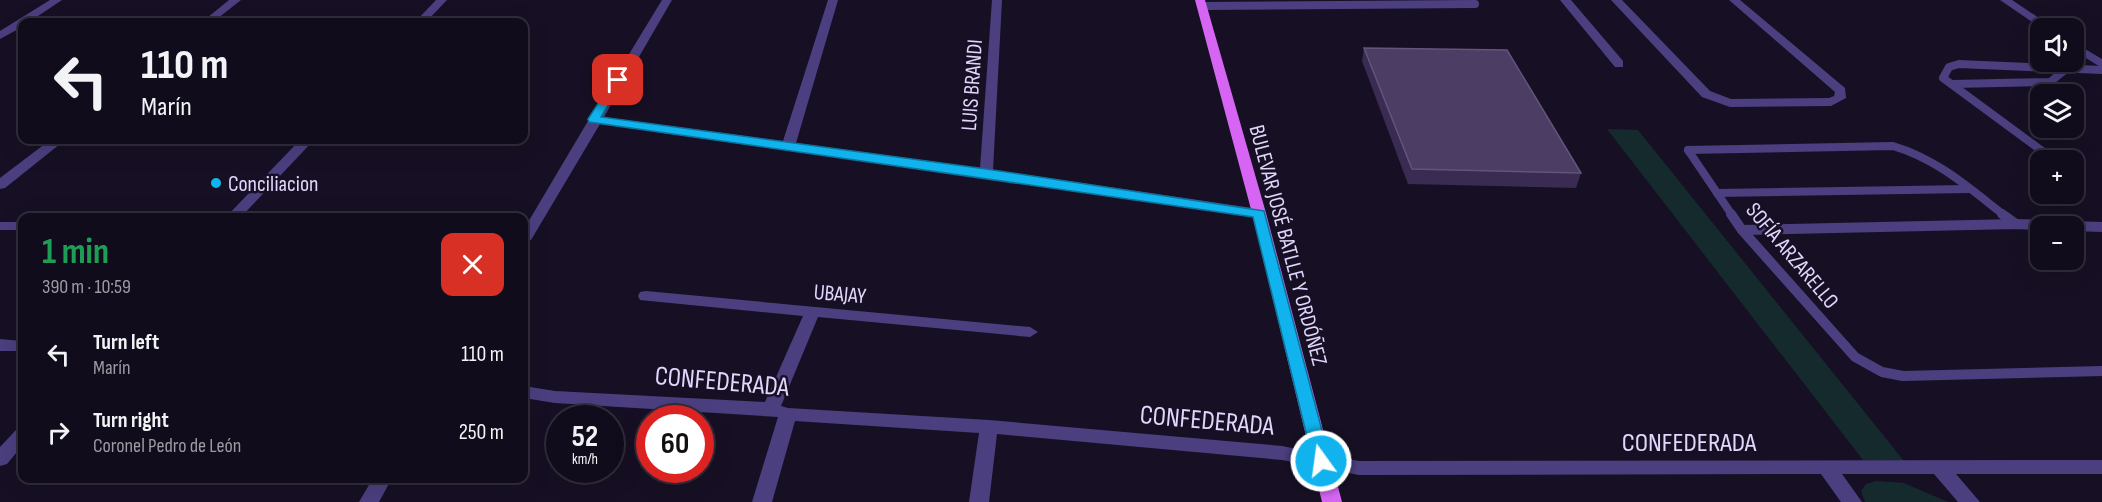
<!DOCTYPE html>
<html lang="en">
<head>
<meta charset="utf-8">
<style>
	:root { --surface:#110c1b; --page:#1e1a28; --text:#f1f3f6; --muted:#9c9ba3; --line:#302c3a }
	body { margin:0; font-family:"Sofia Sans Condensed",sans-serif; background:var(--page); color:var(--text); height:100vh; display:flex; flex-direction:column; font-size:22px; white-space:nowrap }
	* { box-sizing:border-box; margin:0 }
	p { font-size:20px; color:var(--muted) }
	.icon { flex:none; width:33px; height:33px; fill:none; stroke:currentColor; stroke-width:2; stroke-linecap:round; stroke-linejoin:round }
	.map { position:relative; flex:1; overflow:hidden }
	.side { position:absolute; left:18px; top:213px; width:510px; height:270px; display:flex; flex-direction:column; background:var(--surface); border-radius:12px; box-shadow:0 6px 24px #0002,0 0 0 2px var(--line) }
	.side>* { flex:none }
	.banner { position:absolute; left:18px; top:18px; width:510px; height:126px; border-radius:12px; box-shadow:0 6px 24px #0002,0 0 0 2px var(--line); background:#110c1b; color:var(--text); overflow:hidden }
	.buttons { position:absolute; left:2030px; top:18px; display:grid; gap:12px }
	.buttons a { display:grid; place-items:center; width:54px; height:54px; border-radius:12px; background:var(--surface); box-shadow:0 6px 24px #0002,0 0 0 2px var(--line); font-size:30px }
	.speed { position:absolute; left:546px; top:405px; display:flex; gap:12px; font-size:30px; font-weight:700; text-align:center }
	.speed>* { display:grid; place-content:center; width:78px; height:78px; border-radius:50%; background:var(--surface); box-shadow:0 6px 24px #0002,0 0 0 2px var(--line); line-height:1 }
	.speed small { font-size:15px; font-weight:400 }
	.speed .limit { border:9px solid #d22; background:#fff; color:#111 }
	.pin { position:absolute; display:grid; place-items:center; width:51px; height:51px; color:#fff; margin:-26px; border-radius:12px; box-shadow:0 3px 9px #0006 }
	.me { position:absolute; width:66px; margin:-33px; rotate:346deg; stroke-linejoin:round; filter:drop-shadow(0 0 4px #0008) }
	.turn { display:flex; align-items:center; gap:21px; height:126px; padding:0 24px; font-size:27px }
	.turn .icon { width:78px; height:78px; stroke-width:2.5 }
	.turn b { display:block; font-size:42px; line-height:51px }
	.round { display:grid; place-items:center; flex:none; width:63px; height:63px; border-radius:12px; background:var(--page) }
	.head { display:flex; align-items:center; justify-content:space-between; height:102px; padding:0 24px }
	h1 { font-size:36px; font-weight:700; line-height:45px; color:#1e9e55 }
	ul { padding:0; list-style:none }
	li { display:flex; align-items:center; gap:18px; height:78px; padding:0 24px }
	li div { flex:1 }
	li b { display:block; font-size:22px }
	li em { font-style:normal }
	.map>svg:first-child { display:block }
	.green { fill:#142a2d }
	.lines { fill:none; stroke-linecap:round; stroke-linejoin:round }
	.service-far1 { stroke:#4c3f80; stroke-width:8 }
	.service { stroke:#4c3f80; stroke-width:10 }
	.minor { fill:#4c3f80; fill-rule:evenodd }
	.tertiary { fill:#4c3f80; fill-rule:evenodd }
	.primary { fill:#d765f4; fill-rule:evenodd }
	.wall { fill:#392b51 }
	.building { fill:#4b3d63; stroke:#62557b; stroke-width:1.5 }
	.route { fill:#11b3ee; stroke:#0b749b; stroke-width:1.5 }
	.poi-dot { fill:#11b3ee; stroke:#171024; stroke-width:2 }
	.labels { text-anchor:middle; stroke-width:5; stroke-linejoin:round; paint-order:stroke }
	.street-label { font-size:22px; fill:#e1d6fc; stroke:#171024 }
	.poi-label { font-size:22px; fill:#e1d6fc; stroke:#171024; text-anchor:start }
	.near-street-label { font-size:27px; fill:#e1d6fc; stroke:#171024 }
</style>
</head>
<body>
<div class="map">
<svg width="2102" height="502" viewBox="0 0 2102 502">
	<rect width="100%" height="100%" fill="#171024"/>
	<g class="green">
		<path d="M1607 129 1638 130 1904 461 1863 460Z"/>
		<path d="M1876 481 1904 483 1948 502H1865L1861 491 1866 484Z"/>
	</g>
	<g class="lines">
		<g class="service-far1">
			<path d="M1202 6 1475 4"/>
			<path d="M1952 84 2050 82 2065 70"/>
			<path d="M1688 150 1732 215"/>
			<path d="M1688 150 1893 146C1937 159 1969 188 2004 215"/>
			<path d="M2045 153 1943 78 1949 67 1959 64 2102 70"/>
			<path d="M1717 193 1969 189"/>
		</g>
		<g class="service">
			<path d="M1731 214 1742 230 1855 357 1882 372 1903 376 2102 371"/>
			<path d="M2002 214 2016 224"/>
			<path d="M1742 230 2016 224 2102 227"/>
		</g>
		<g class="minor">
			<path d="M50 0H62L29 22H22V27L0 39V31Z"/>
			<path d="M229 0H241L213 22H202Z"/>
			<path d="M436 0H447L426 22H415Z"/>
			<path d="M662 0H672L604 117 783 141 828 0H838L796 143 980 168 992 0H1002L993 170 1259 209 1266 213 1259 217 600 124 531 240 524 244V229L588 121 587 119 592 115Z"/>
			<path d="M1560 0H1571L1623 61V67H1615Z"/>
			<path d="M1611 0H1622L1710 91 1731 99 1829 98 1834 96 1835 92 1729 0H1740L1845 88 1846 98 1831 106 1730 107 1702 97Z"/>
			<path d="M50 140H65L5 188 0 189V178Z"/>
			<path d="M300 140H314L240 218H225Z"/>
			<rect x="0" y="222" width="22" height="8"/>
			<path d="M646 291 1030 327 1038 332 1030 337 818 317 781 406 788 408 989 420 1282 446 1359 461 2102 460V474H1956L1980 502H1958L1934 474H1842L1862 502H1841L1821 474 1359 475 1282 460 997 434 989 502H969L979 433 795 421 772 502H752L778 417 555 403 524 398V386L555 391 765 402 803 316 640 300 638 296 640 292Z"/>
			<path d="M0 339 22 341V351H0Z"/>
			<path d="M22 428V446L7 464 0 466V447L16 430Z"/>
			<path d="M373 478H392L379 502H359Z"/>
		</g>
		<g class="tertiary">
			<path d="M2000 0H2012L2054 28H2041Z"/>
			<path d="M2073 42 2102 59V68L2073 50Z"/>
		</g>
		<path class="primary" d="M1195 0H1205L1266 213 1342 502H1322L1252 213Z"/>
	</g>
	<path class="wall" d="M1364 48 1581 173 1576 188 1408 184 1362 61Z"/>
	<path class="building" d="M1364 48 1507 50 1581 173 1412 169Z"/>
	<path class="route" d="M618 76 623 80 601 117 986 169 1264 211 1330 461 1321 467 1313 461 1253 217 589 122 588 119 613 80Z"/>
	<circle class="poi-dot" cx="216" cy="183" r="6"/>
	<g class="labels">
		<g class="street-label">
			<text transform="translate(971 85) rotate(-86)" y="8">LUIS BRANDI</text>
			<text transform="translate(1289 245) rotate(75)" y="8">BULEVAR JOSÉ BATLLE Y ORDÓÑEZ</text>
			<text transform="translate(1793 255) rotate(50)" y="8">SOFÍA ARZARELLO</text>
			<text transform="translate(840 293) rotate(5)" y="8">UBAJAY</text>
		</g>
		<g class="poi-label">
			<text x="228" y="191">Conciliacion</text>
		</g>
		<g class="near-street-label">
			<text transform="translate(722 381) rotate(5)" y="9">CONFEDERADA</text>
			<text transform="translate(1207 420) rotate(5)" y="9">CONFEDERADA</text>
			<text x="1689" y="451">CONFEDERADA</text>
		</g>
	</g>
</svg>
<div class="buttons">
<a><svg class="icon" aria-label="sound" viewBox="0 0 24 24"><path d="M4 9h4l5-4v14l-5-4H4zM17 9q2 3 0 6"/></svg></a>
<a><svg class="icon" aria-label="layers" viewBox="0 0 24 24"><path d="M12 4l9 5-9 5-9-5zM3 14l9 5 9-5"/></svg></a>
<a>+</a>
<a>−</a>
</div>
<div class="speed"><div>52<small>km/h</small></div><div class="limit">60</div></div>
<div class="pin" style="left:618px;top:80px;background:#d93025"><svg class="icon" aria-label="arrive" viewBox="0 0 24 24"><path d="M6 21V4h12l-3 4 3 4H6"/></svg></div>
<svg class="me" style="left:1321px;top:461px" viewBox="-20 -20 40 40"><circle r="17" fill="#11b3ee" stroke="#fff" stroke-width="3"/><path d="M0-11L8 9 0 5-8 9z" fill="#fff"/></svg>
<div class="banner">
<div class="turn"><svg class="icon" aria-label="left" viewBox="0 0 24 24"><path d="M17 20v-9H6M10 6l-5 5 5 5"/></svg><div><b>110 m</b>Marín</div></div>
</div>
<section class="side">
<div class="head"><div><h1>1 min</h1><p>390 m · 10:59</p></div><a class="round" style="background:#d93025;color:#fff"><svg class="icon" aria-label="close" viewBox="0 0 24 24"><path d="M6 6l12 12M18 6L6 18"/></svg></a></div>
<ul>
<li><svg class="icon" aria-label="left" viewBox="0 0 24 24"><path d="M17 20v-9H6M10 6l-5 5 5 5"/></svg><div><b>Turn left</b><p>Marín</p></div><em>110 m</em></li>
<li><svg class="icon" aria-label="right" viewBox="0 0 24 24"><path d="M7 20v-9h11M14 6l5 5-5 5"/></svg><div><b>Turn right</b><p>Coronel Pedro de León</p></div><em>250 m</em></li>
</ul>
</section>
</div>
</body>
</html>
